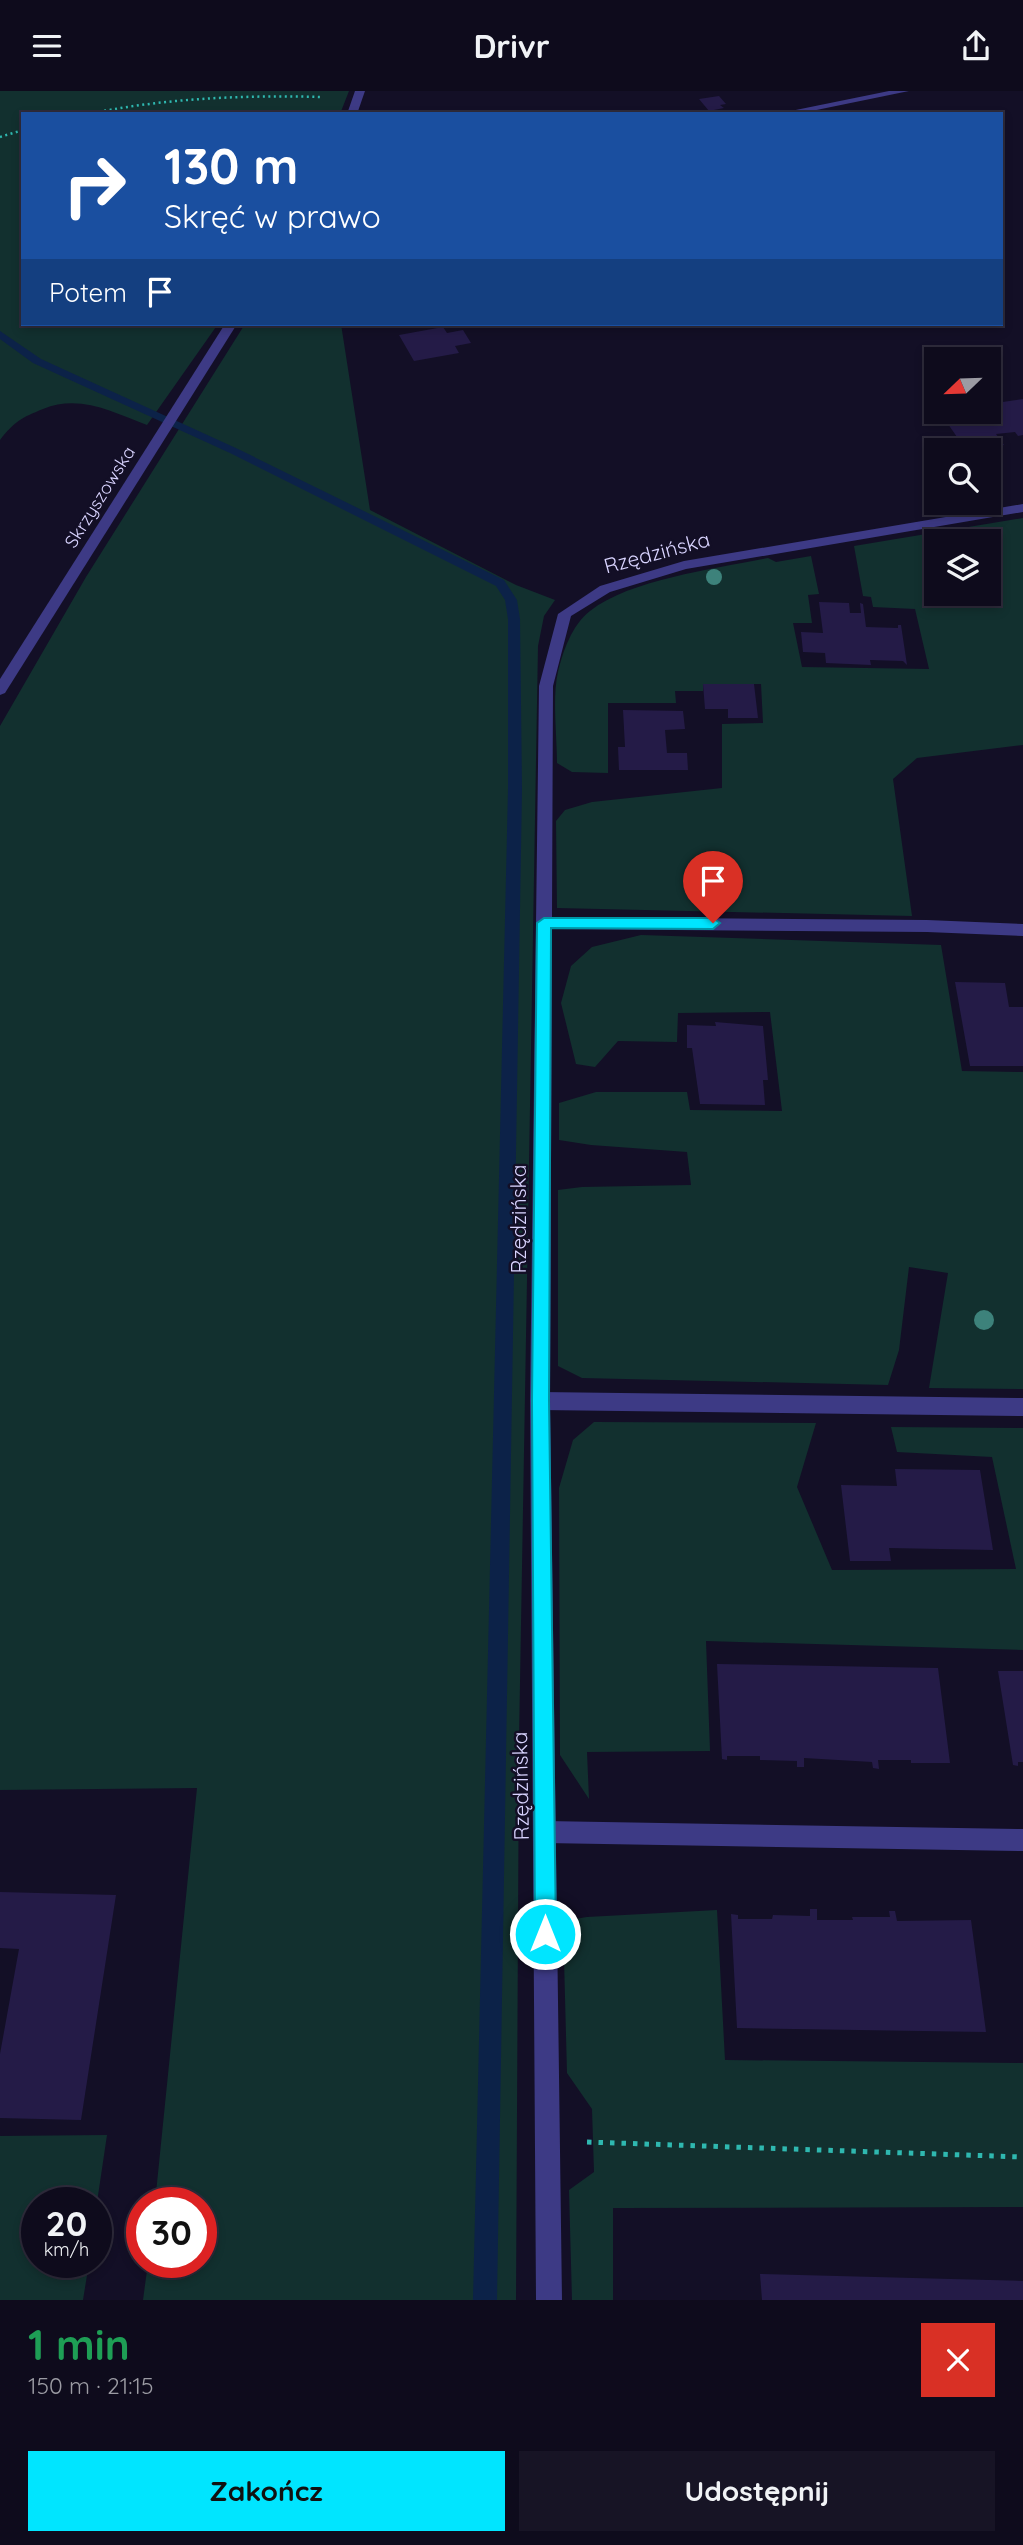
<!DOCTYPE html>
<html lang="pl">
<head>
<meta charset="utf-8">
<style>
	:root { --surface:#0e0b1c; --page:#171425; --text:#f1f3f6; --muted:#9b9ba3; --line:#2e2b3b; --accent:#00e5ff }
	body { margin:0; font-family:Quicksand,sans-serif; background:var(--page); color:var(--text); height:100vh; display:flex; flex-direction:column; font-size:26px; white-space:nowrap }
	* { box-sizing:border-box; margin:0 }
	p { font-size:23px; color:var(--muted) }
	.icon { flex:none; width:38px; height:38px; fill:none; stroke:currentColor; stroke-width:2; stroke-linecap:round; stroke-linejoin:round }
	.map { position:relative; height:2209px; overflow:hidden }
	.sheet { display:flex; flex-direction:column; background:var(--surface); flex:1 }
	.sheet>* { flex:none }
	.hud { position:absolute; left:21px; top:21px; width:982px; height:214px; border-radius:0px; box-shadow:0 4px 10px #0003,0 0 0 2px var(--line); background:#1a4fa0; color:#fff; overflow:hidden }
	.needle { width:46px; rotate:247deg }
	.tools { position:absolute; left:924px; top:256px; display:grid; gap:14px }
	.tools a { display:grid; place-items:center; width:77px; height:77px; border-radius:0px; background:var(--surface); box-shadow:0 4px 10px #0003,0 0 0 2px var(--line); font-size:35px }
	.speed { position:absolute; left:21px; top:2096px; display:flex; gap:14px; font-size:35px; font-weight:700; text-align:center }
	.speed>* { display:grid; place-content:center; width:91px; height:91px; border-radius:50%; background:var(--surface); box-shadow:0 4px 10px #0003,0 0 0 2px var(--line); line-height:1 }
	.speed small { font-size:18px; font-weight:400 }
	.speed .limit { border:10px solid #d22; background:#fff; color:#111 }
	.pin { position:absolute; display:grid; place-items:center; width:60px; height:60px; color:#fff; margin:-72px -30px; border-radius:50% 50% 50% 0; rotate:-45deg; box-shadow:0 0 7px #0007 }
	.pin .icon { rotate:45deg }
	.me { position:absolute; width:77px; margin:-38px; rotate:0deg; stroke-linejoin:round; filter:drop-shadow(0 0 5px #0008) }
	.turn { display:flex; align-items:center; gap:24px; height:147px; padding:0 28px; font-size:32px }
	.turn .icon { width:91px; height:91px; stroke-width:2.5 }
	.turn b { display:block; font-size:49px; line-height:60px }
	.then { display:flex; align-items:center; height:66px; padding:0 28px; background:#0003; gap:14px; font-size:26px }
	.round { display:grid; place-items:center; flex:none; width:74px; height:74px; border-radius:0px; background:var(--page) }
	.head { display:flex; align-items:center; justify-content:space-between; height:119px; padding:0 28px }
	h1 { font-size:42px; font-weight:700; line-height:52px; color:#1e9e55 }
	.action { display:flex; gap:14px; margin-top:auto; padding:14px 28px }
	.action a { flex:1; height:80px; border-radius:0px; background:var(--accent); color:#111; font-size:28px; font-weight:700; line-height:80px; text-align:center }
	.action a+a { background:var(--page); color:var(--text) }
	header { display:flex; justify-content:space-between; align-items:center; height:91px; padding:0 28px; background:var(--surface); font-size:32px; font-weight:700 }
	.map>svg:first-child { display:block }
	.green { fill:#12302f; fill-rule:evenodd }
	.lines { fill:none; stroke-linecap:round; stroke-linejoin:round }
	.stream { fill:#0c2248; fill-rule:evenodd }
	.building { fill:#241b47 }
	.path-far1 { stroke:#2fb8b0; stroke-width:2.5; stroke-dasharray:2 3.5; stroke-linecap:butt }
	.path { stroke:#2fb8b0; stroke-width:5; stroke-dasharray:4.5 7; stroke-linecap:butt }
	.service { fill:#3d3a85; fill-rule:evenodd }
	.minor { fill:#3d3a85; fill-rule:evenodd }
	.tree { fill:#3d827b }
	.route { fill:#00e5ff; stroke:#0095a6; stroke-width:2 }
	.labels { text-anchor:middle; stroke-width:5; stroke-linejoin:round; paint-order:stroke }
	.far-street-label { font-size:18px; fill:#d9d4ff; stroke:#130f26 }
	.street-label { font-size:21px; fill:#d9d4ff; stroke:#130f26 }
</style>
</head>
<body>
<header><svg class="icon" aria-label="menu" viewBox="0 0 24 24"><path d="M4 6h16M4 12h16M4 18h16"/></svg>Drivr<svg class="icon" aria-label="share" viewBox="0 0 24 24"><path d="M12 15V3M7 8l5-5 5 5M5 13v7h14v-7"/></svg></header>
<div class="map">
<svg width="1023" height="2209" viewBox="0 0 1023 2209">
	<rect width="100%" height="100%" fill="#130f26"/>
	<g class="green">
		<path d="M0 0H349L340 23H23V233H218L147 334C112 321 80 303 43 318 21 327 15 330 0 349Z"/>
		<path d="M245 233H341L370 419 516 494 555 509 544 525 538 555 519 1649 516 2209H143L148 2172H201V2112H155L197 1697 0 1699V635L86 486Z"/>
		<path d="M1023 427V654L917 667 893 688 912 825 557 817 556 730 565 719 592 711 722 697V633L763 632 761 593H703V600H675L676 612H608V682L572 681 557 672C557 645 552 607 558 581 563 560 572 534 590 520 631 488 716 478 768 467L776 471 811 465 819 503 808 504 812 532H793L802 576 929 578 915 518 873 516 871 506 863 505 854 455ZM936 450H989V502H936Z"/>
		<path d="M641 844 941 854 962 980 1023 981V1298L929 1297 948 1182 909 1176 899 1259 888 1294 582 1287 558 1275V1099L582 1096 691 1094 687 1061 591 1054 559 1049V1012L596 1001H687L690 1019 782 1020 770 921 678 922 677 951 618 950 595 976 576 973 561 912 571 875 592 856Z"/>
		<path d="M594 1331 816 1332 797 1396 832 1479 1016 1478 992 1366 897 1361 891 1336 1023 1337V1559L706 1550 710 1660 587 1661 589 1708 560 1664 559 1397 573 1349Z"/>
		<path d="M717 1819 725 1969 1023 1972V2116L613 2117V2209H572L569 2099 594 2081 592 2018 567 1982 563 1830 587 1826Z"/>
		<path d="M107 2044 96 2118V2112H37V2172H89L83 2209H0V2045Z"/>
	</g>
	<g class="lines">
		<path class="stream" d="M0 240 41 268 238 358 504 489 517 509 520 528 522 698 497 2209H473L508 698V528L505 509 496 495 230 362 33 272 0 248Z"/>
	</g>
	<g class="building">
		<path d="M719 5 726 13 720 14 724 17 709 20 699 8Z"/>
		<path d="M443 236 447 242 463 239 471 252 455 255 459 262 414 270 399 244Z"/>
		<path d="M1023 308V344L1018 345 1015 341 996 343 1004 354 966 359 939 320H989V313Z"/>
		<path d="M819 511 849 512 850 522H861L860 512 863 513 866 536 898 537V534H901L907 574 903 570 870 569 871 574 826 572 825 562 803 561 801 541 823 542Z"/>
		<path d="M703 593H754L758 627H728V618H705Z"/>
		<path d="M623 619 683 620 685 638 665 639 667 662H687L688 679H619L618 656H625Z"/>
		<path d="M955 891 1005 892 1009 916H1023V975H970Z"/>
		<path d="M715 931 763 935 768 989H763L765 1014 700 1013 692 957H687V934L716 935Z"/>
		<path d="M895 1378 980 1379 993 1459 889 1457 891 1470H850L841 1394 897 1395Z"/>
		<path d="M717 1573 938 1577 950 1672H911V1669H878L879 1678 873 1677 872 1671 804 1667V1676H797V1670L760 1669V1665H727V1669L722 1668Z"/>
		<path d="M998 1580H1023V1671H1018V1675L1013 1674Z"/>
		<path d="M0 1801 116 1804 81 2029 0 2027V1963L19 1858 0 1857Z"/>
		<path d="M810 1818H817V1829H853L852 1826H890L889 1820H895L897 1830 971 1829 986 1941 737 1937 731 1823 738 1824V1828H772L773 1824 810 1825Z"/>
		<path d="M760 2183 1023 2190V2209H762Z"/>
	</g>
	<g class="lines">
		<g class="path-far1">
			<path d="M88 23C166 7 243 4 322 6"/>
			<path d="M0 46 23 39"/>
		</g>
		<path class="path" d="M587 2051 1023 2066"/>
		<g class="service">
			<path d="M889 0H909L797 23H776Z"/>
			<path d="M540 1301 1023 1307V1325L540 1319 533 1316 530 1310 533 1304Z"/>
			<path d="M545 1730 1023 1738V1760L545 1752 537 1749 534 1741 537 1733Z"/>
		</g>
		<g class="minor">
			<path d="M355 0H365L357 23H347Z"/>
			<path d="M225 233H237L5 602 0 604V588Z"/>
			<path d="M1023 413V421L686 478 610 501 571 525 553 595 552 826 927 829 1023 833V845L927 841 552 838 550 1310 562 2209H536L530 1310 539 595 558 523 600 495 684 470Z"/>
		</g>
	</g>
	<g class="tree">
		<circle cx="714" cy="486" r="8"/>
		<circle cx="984" cy="1229" r="10"/>
	</g>
	<path class="route" d="M544 827H713L720 832 713 838 551 837 549 1310 556 1843 553 1851 545 1854 538 1851 535 1843 532 1310 537 832Z"/>
	<g class="labels">
		<g class="far-street-label">
			<text transform="translate(100 406) rotate(-58)" y="6">Skrzyszowska</text>
		</g>
		<g class="street-label">
			<text transform="translate(657 462) rotate(-15)" y="7">Rzędzińska</text>
			<text transform="translate(519 1128) rotate(-90)" y="7">Rzędzińska</text>
			<text transform="translate(521 1695) rotate(-91)" y="7">Rzędzińska</text>
		</g>
	</g>
</svg>
<div class="tools">
<a><svg class="needle" viewBox="-14 -14 28 28"><path d="M0-13l5 13h-10z" fill="#e53935"/><path d="M0 13l5-13h-10z" fill="#9b9ba3"/></svg></a>
<a><svg class="icon" aria-label="search" viewBox="0 0 24 24"><circle cx="10" cy="10" r="6"/><path d="M15 15l6 6"/></svg></a>
<a><svg class="icon" aria-label="layers" viewBox="0 0 24 24"><path d="M12 4l9 5-9 5-9-5zM3 14l9 5 9-5"/></svg></a>
</div>
<div class="speed"><div>20<small>km/h</small></div><div class="limit">30</div></div>
<div class="pin" style="left:713px;top:832px;background:#d93025"><svg class="icon" aria-label="arrive" viewBox="0 0 24 24"><path d="M6 21V4h12l-3 4 3 4H6"/></svg></div>
<svg class="me" style="left:545px;top:1843px" viewBox="-20 -20 40 40"><circle r="17" fill="#00e5ff" stroke="#fff" stroke-width="3"/><path d="M0-11L8 9 0 5-8 9z" fill="#fff"/></svg>
<div class="hud">
<div class="turn"><svg class="icon" aria-label="right" viewBox="0 0 24 24"><path d="M7 20v-9h11M14 6l5 5-5 5"/></svg><div><b>130 m</b>Skręć w prawo</div></div>
<div class="then">Potem<svg class="icon" aria-label="arrive" viewBox="0 0 24 24"><path d="M6 21V4h12l-3 4 3 4H6"/></svg></div>
</div>
</div>
<section class="sheet">
<div class="head"><div><h1>1 min</h1><p>150 m · 21:15</p></div><a class="round" style="background:#d93025;color:#fff"><svg class="icon" aria-label="close" viewBox="0 0 24 24"><path d="M6 6l12 12M18 6L6 18"/></svg></a></div>
<div class="action"><a>Zakończ</a><a>Udostępnij</a></div>
</section>
</body>
</html>
